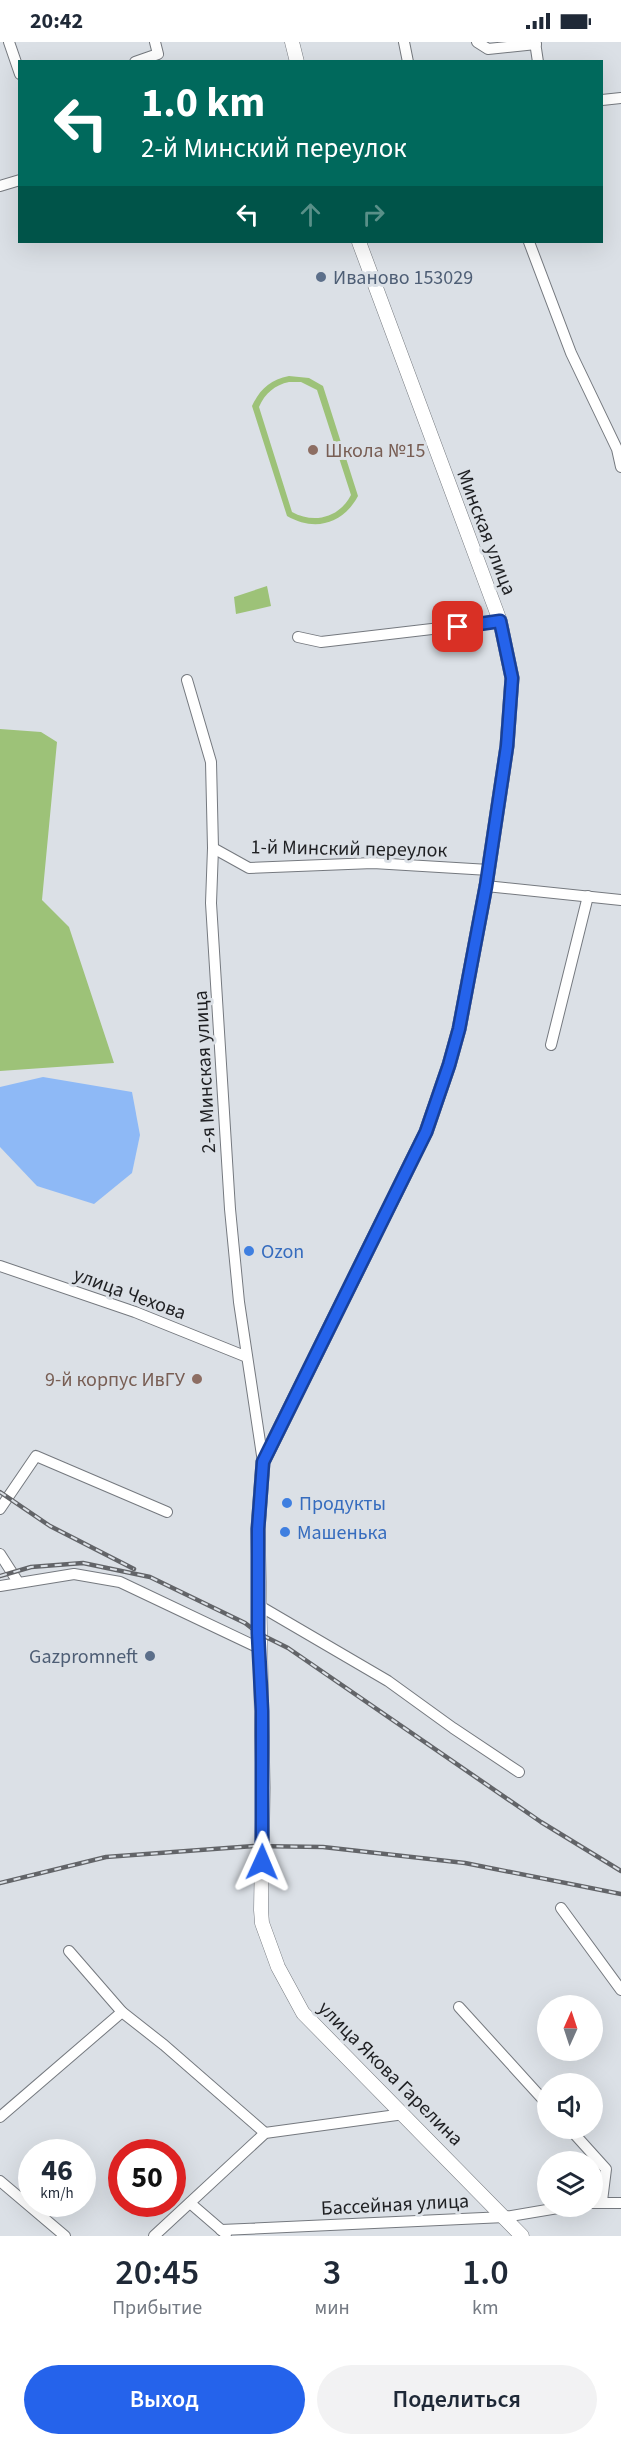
<!DOCTYPE html>
<html lang="ru">
<head>
<meta charset="utf-8">
<style>
	:root { --surface:#fff; --page:#f2f2f3; --text:#1f2937; --muted:#747a83; --accent:#2563eb }
	body { margin:0; font-family:"Source Sans 3",sans-serif; background:var(--page); color:var(--text); height:100vh; display:flex; flex-direction:column; font-size:22px; white-space:nowrap }
	* { box-sizing:border-box; margin:0 }
	p { font-size:20px; color:var(--muted) }
	.icon { flex:none; width:33px; height:33px; fill:none; stroke:currentColor; stroke-width:2; stroke-linecap:round; stroke-linejoin:round }
	.map { position:relative; height:2194px; overflow:hidden }
	.drawer { display:flex; flex-direction:column; background:var(--surface); flex:1 }
	.drawer>* { flex:none }
	.guide { position:absolute; left:18px; top:18px; width:585px; height:183px; border-radius:0px; box-shadow:0 6px 24px #0002; background:#00695c; color:#fff; overflow:hidden }
	.needle { width:39px; rotate:3deg }
	.tools { position:absolute; left:537px; top:1953px; display:grid; gap:12px }
	.tools a { display:grid; place-items:center; width:66px; height:66px; border-radius:50%; background:var(--surface); box-shadow:0 6px 24px #0002; font-size:30px }
	.speed { position:absolute; left:18px; top:2097px; display:flex; gap:12px; font-size:30px; font-weight:700; text-align:center }
	.speed>* { display:grid; place-content:center; width:78px; height:78px; border-radius:50%; background:var(--surface); box-shadow:0 6px 24px #0002; line-height:1 }
	.speed small { font-size:15px; font-weight:400 }
	.speed .limit { border:9px solid #d22; background:#fff; color:#111 }
	.pin { position:absolute; display:grid; place-items:center; width:51px; height:51px; color:#fff; margin:-26px; border-radius:12px; box-shadow:0 3px 9px #0006 }
	.me { position:absolute; width:66px; margin:-33px; rotate:1deg; stroke-linejoin:round; filter:drop-shadow(0 0 4px #0008) }
	.turn { display:flex; align-items:center; gap:21px; height:126px; padding:0 24px; font-size:27px }
	.turn .icon { width:78px; height:78px; stroke-width:2.5 }
	.turn b { display:block; font-size:42px; line-height:51px }
	.lanes { display:flex; align-items:center; height:57px; padding:0 24px; background:#0003; justify-content:center; gap:30px; direction:ltr }
	.lanes .off { opacity:.35 }
	.eta { display:flex; justify-content:space-evenly; align-items:center; height:102px; text-align:center }
	.eta b { font-size:36px; font-weight:600; line-height:42px }
	.button { display:flex; gap:12px; margin-top:auto; padding:12px 24px }
	.button a { flex:1; height:69px; border-radius:36px; background:var(--accent); color:#fff; font-size:24px; font-weight:600; line-height:69px; text-align:center }
	.button a+a { background:var(--page); color:var(--text) }
	.status { display:flex; justify-content:space-between; align-items:center; height:42px; padding:0 30px; background:var(--surface); direction:ltr }
	.status svg { height:16px; fill:currentColor }
	.map>svg:first-child { display:block }
	.green { fill:#9dc278; fill-rule:evenodd }
	.water { fill:#8eb9f6 }
	.lines { fill:none; stroke-linecap:round; stroke-linejoin:round }
	.minor-casing { stroke:#75797f; stroke-width:12 }
	.major-casing { stroke:#75797f; stroke-width:15 }
	.minor { stroke:#fff; stroke-width:10 }
	.major { stroke:#fff; stroke-width:14 }
	.rail-casing { stroke:#626468; stroke-width:4.5 }
	.rail { stroke:#dbe0e6; stroke-width:2; stroke-dasharray:7; stroke-linecap:butt }
	.route-casing { stroke:#184099; stroke-width:15 }
	.route { stroke:#2563eb; stroke-width:10 }
	.service-dot { fill:#5c6f8a; stroke:#dbe0e6; stroke-width:2 }
	.education-dot { fill:#8d6e63; stroke:#dbe0e6; stroke-width:2 }
	.shop-dot { fill:#3f7fe0; stroke:#dbe0e6; stroke-width:2 }
	.labels { text-anchor:middle; stroke-width:6; stroke-linejoin:round; paint-order:stroke }
	.service-label { font-size:20px; fill:#4e5e75; stroke:#dbe0e6; text-anchor:start }
	.education-label { font-size:20px; fill:#785e54; stroke:#dbe0e6; text-anchor:start }
	.street-label { font-size:20px; fill:#1f2023; stroke:#dbe0e6 }
	.shop-label { font-size:20px; fill:#366cbe; stroke:#dbe0e6; text-anchor:start }
</style>
</head>
<body>
<div class="status"><b>20:42</b><svg viewBox="0 0 49 12"><path d="M0 12V9h3v3zM5 12V6h3v6zM10 12V3h3v9zM15 12V0h3v12zM26 1h20v11H26zM47 4h2v5h-2z"/></svg></div>
<div class="map">
<svg width="621" height="2194" viewBox="0 0 621 2194">
	<rect width="100%" height="100%" fill="#dbe0e6"/>
	<g class="green">
		<path d="M289 334 309 336 323 344 358 454C343 482 315 490 287 474L252 364C260 347 270 338 289 334ZM289 340H301L317 348 351 453C339 476 314 482 292 470L259 365C265 351 275 343 289 340Z"/>
		<path d="M267 544 271 564 236 572 234 555Z"/>
		<path d="M0 687 41 690 57 700 42 858 69 885 114 1021 0 1029Z"/>
	</g>
	<path class="water" d="M43 1035 132 1050 140 1093 132 1131 94 1162 37 1144 0 1105V1045Z"/>
	<g class="lines">
		<g class="minor-casing">
			<g id="minor">
				<path d="M9 0 20 32"/>
				<path d="M404 0 408 20"/>
				<path d="M477 0 488 7 536 2"/>
				<path d="M535 0 538 20"/>
				<path d="M135 20 158 12 155 0"/>
				<path d="M602 58 621 56"/>
				<path d="M0 144 20 138"/>
				<path d="M529 200 571 311 617 407 621 425"/>
				<path d="M298 595 321 600 500 579"/>
				<path d="M187 638 211 720 213 806 211 861 230 1167 239 1260 263 1420"/>
				<path d="M213 806 249 826 373 821 489 828"/>
				<path d="M486 844 621 858"/>
				<path d="M551 1003 588 854"/>
				<path d="M0 1224 135 1270 247 1315"/>
				<path d="M0 1467 36 1414 167 1470"/>
				<path d="M0 1512 18 1540"/>
				<path d="M0 1544 74 1532 120 1540 259 1606"/>
				<path d="M258 1563 388 1639 453 1686 519 1730"/>
				<path d="M561 1866 621 1948"/>
				<path d="M69 1909 122 1970 164 2003 265 2091"/>
				<path d="M459 1965 548 2063"/>
				<path d="M0 2075 122 1970"/>
				<path d="M569 2086 606 2127 602 2159"/>
				<path d="M0 2139 65 2194"/>
				<path d="M190 2161 226 2192"/>
				<path d="M592 2161H621"/>
				<path d="M221 2188 505 2175 570 2164"/>
				<path d="M154 2194 265 2091 404 2072"/>
			</g>
		</g>
		<g class="major-casing">
			<g id="major">
				<path d="M292 0 297 20"/>
				<path d="M359 200 500 579 512 636 507 704 486 844 459 987 449 1023 426 1090 263 1420 258 1487 263 1746 261 1868 262 1881 278 1925 303 1971 522 2194"/>
			</g>
		</g>
		<use href="#minor" class="minor"/>
		<use href="#major" class="major"/>
		<g class="rail-casing">
			<g id="rail">
				<path d="M0 1450 50 1484 134 1527"/>
				<path d="M0 1534 31 1525 83 1521 150 1535 245 1581 258 1591 288 1606 541 1780 621 1829"/>
				<path d="M0 1841 106 1815 254 1804 323 1805 465 1821 621 1852"/>
			</g>
		</g>
		<use href="#rail" class="rail"/>
	</g>
	<g class="lines">
		<g class="route-casing">
			<path id="route" d="M262 1820V1669L258 1591V1487L263 1420 426 1090 449 1023 459 987 486 844 507 704 512 636 500 579 458 585"/>
		</g>
		<use href="#route" class="route"/>
	</g>
	<g class="service-dot">
		<circle cx="321" cy="235" r="6"/>
		<circle cx="150" cy="1614" r="6"/>
	</g>
	<g class="education-dot">
		<circle cx="313" cy="408" r="6"/>
		<circle cx="197" cy="1337" r="6"/>
	</g>
	<g class="shop-dot">
		<circle cx="249" cy="1209" r="6"/>
		<circle cx="287" cy="1461" r="6"/>
		<circle cx="285" cy="1490" r="6"/>
	</g>
	<g class="labels">
		<g class="service-label">
			<text x="333" y="242">Иваново 153029</text>
			<text x="138" y="1621" text-anchor="end">Gazpromneft</text>
		</g>
		<g class="education-label">
			<text x="325" y="415">Школа №15</text>
			<text x="185" y="1344" text-anchor="end">9-й корпус ИвГУ</text>
		</g>
		<g class="street-label">
			<text transform="translate(487 490) rotate(69)" y="7">Минская улица</text>
			<text transform="translate(349 806) rotate(1)" y="7">1-й Минский переулок</text>
			<text transform="translate(204 1030) rotate(-93)" y="7">2-я Минская улица</text>
			<text transform="translate(130 1251) rotate(20)" y="7">улица Чехова</text>
			<text transform="translate(391 2031) rotate(45)" y="7">улица Якова Гарелина</text>
			<text transform="translate(395 2162) rotate(-3)" y="7">Бассейная улица</text>
		</g>
		<g class="shop-label">
			<text x="261" y="1216">Ozon</text>
			<text x="299" y="1468">Продукты</text>
			<text x="297" y="1497">Машенька</text>
		</g>
	</g>
</svg>
<div class="tools">
<a><svg class="needle" viewBox="-14 -14 28 28"><path d="M0-13l5 13h-10z" fill="#e53935"/><path d="M0 13l5-13h-10z" fill="#747a83"/></svg></a>
<a><svg class="icon" aria-label="sound" viewBox="0 0 24 24"><path d="M4 9h4l5-4v14l-5-4H4zM17 9q2 3 0 6"/></svg></a>
<a><svg class="icon" aria-label="layers" viewBox="0 0 24 24"><path d="M12 4l9 5-9 5-9-5zM3 14l9 5 9-5"/></svg></a>
</div>
<div class="speed"><div>46<small>km/h</small></div><div class="limit">50</div></div>
<div class="pin" style="left:458px;top:585px;background:#d93025"><svg class="icon" aria-label="arrive" viewBox="0 0 24 24"><path d="M6 21V4h12l-3 4 3 4H6"/></svg></div>
<svg class="me" style="left:262px;top:1820px" viewBox="-20 -20 40 40"><path d="M0-17L14 15 0 8-14 15z" fill="#2563eb" stroke="#fff" stroke-width="4"/></svg>
<div class="guide">
<div class="turn"><svg class="icon" aria-label="left" viewBox="0 0 24 24"><path d="M17 20v-9H6M10 6l-5 5 5 5"/></svg><div><b>1.0 km</b>2-й Минский переулок</div></div>
<div class="lanes"><svg class="icon" aria-label="left" viewBox="0 0 24 24"><path d="M17 20v-9H6M10 6l-5 5 5 5"/></svg><svg class="icon off" aria-label="ahead" viewBox="0 0 24 24"><path d="M12 20V5M6 11l6-6 6 6"/></svg><svg class="icon off" aria-label="right" viewBox="0 0 24 24"><path d="M7 20v-9h11M14 6l5 5-5 5"/></svg></div>
</div>
</div>
<section class="drawer">
<div class="eta">
<div><b>20:45</b><p>Прибытие</p></div>
<div><b>3</b><p>мин</p></div>
<div><b>1.0</b><p>km</p></div>
</div>
<div class="button"><a>Выход</a><a>Поделиться</a></div>
</section>
</body>
</html>
